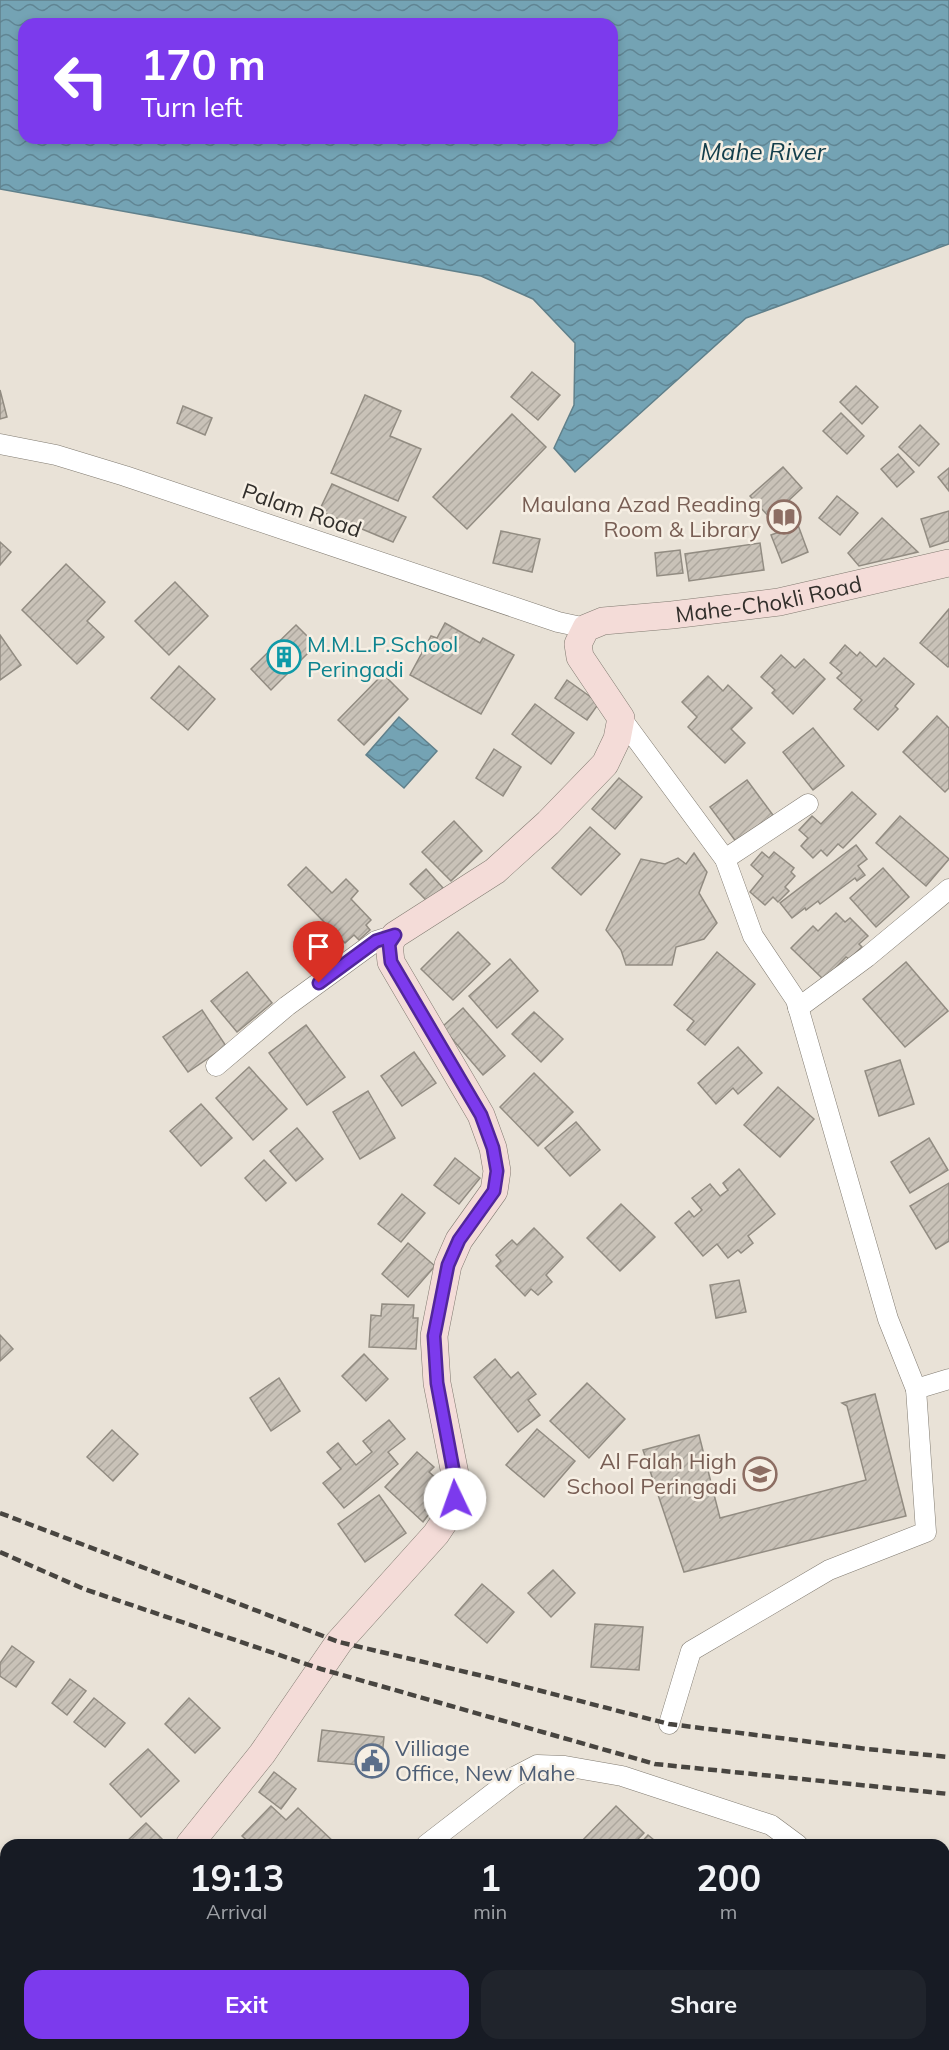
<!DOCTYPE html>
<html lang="en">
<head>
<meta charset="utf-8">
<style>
	:root { --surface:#171b24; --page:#20242c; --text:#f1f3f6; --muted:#9ea1a6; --accent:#7c3aed }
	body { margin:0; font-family:Mulish,sans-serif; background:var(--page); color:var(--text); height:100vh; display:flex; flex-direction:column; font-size:22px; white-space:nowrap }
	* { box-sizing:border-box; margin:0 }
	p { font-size:20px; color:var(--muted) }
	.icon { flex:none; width:33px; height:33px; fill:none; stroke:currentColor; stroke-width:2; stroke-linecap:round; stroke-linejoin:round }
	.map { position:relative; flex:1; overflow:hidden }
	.sheet { position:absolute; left:0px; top:1839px; width:950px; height:212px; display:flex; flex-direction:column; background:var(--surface); border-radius:18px 18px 0 0; box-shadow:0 3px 9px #0003 }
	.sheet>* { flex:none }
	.guide { position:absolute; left:18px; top:18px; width:600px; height:126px; border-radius:18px; box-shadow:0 3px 9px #0003; background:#7c3aed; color:#fff; overflow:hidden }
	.pin { position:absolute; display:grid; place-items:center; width:51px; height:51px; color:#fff; margin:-62px -26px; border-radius:50% 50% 50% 0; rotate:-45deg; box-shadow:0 0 6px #0007 }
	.pin .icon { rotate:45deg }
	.me { position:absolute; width:66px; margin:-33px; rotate:357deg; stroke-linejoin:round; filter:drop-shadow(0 0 4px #0008) }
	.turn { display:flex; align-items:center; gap:21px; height:126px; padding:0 24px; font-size:27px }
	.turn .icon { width:78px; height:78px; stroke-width:2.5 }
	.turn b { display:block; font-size:42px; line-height:51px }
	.eta { display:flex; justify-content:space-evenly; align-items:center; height:102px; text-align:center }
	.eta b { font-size:36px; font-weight:700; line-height:42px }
	.action { display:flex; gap:12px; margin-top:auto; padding:12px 24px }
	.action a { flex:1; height:69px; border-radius:18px; background:var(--accent); color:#fff; font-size:24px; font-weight:700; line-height:69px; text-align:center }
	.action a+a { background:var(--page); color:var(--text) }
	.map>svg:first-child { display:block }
	.water { fill:url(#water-waves); stroke:#60808b; stroke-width:1.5; fill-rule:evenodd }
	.building { fill:url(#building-hatch); stroke:#928c82; stroke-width:1.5 }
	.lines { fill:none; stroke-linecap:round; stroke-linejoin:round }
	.street-casing { stroke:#817b71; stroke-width:21 }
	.secondary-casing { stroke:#817b71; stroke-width:28 }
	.street { stroke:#fff; stroke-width:20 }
	.secondary { stroke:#f4dcd8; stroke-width:27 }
	.rail { stroke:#484540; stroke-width:4.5; stroke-dasharray:9 4.5; stroke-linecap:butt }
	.route-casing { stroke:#51269a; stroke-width:15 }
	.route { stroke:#7c3aed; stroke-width:10 }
	.labels { text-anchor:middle; stroke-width:5; stroke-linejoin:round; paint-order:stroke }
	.education-label { font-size:22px; fill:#785e54; stroke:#f6efe4; text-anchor:end }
	.street-label { font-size:22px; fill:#322f2b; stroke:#f6efe4 }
	.culture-label { font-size:22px; fill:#0d838f; stroke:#f6efe4; text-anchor:start }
	.service-label { font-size:22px; fill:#4e5e75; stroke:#f6efe4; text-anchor:start }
	.water-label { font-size:24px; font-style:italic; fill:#143e4b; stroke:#f6efe4 }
</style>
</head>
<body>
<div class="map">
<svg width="949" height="2050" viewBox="0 0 949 2050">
	<defs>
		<pattern id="water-waves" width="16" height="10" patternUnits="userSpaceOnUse" patternTransform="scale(1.5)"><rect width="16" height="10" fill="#74a3b4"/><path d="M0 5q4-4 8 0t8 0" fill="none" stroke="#608593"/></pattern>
		<pattern id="building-hatch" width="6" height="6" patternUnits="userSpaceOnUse" patternTransform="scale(1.5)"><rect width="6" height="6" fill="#c9c2b8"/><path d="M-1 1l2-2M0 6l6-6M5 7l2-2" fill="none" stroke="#ada79e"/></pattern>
	</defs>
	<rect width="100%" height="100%" fill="#e9e2d7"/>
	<g class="water">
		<path d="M0 0H949V244L746 318 575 472 554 448 574 405 575 343 533 299 481 276 0 189ZM24 24H612V138H24Z"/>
		<path d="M399 717 437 751 404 788 366 755Z"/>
	</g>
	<g class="building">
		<path d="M532 372 560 395 538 420 511 397Z"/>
		<path d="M856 386 878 407 862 424 840 402Z"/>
		<path d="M0 390 7 417 0 419Z"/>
		<path d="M365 395 401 411 390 436 421 449 398 501 331 473Z"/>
		<path d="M183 406 212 418 205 435 177 423Z"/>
		<path d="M841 413 864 436 847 454 823 431Z"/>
		<path d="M512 414 546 447 467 529 433 497Z"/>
		<path d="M920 425 939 444 919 466 899 447Z"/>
		<path d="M898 454 914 472 897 487 881 469Z"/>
		<path d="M783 467 802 488 770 518 750 496Z"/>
		<path d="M949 468V491L938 477Z"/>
		<path d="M332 484 406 517 393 542 319 511Z"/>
		<path d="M837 496 858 513 840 535 819 518Z"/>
		<path d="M949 511V541L930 547 921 519Z"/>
		<path d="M882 518 918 552 859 566 848 553Z"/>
		<path d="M798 525 808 552 782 563 771 535Z"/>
		<path d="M501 531 540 539 532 572 493 563Z"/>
		<path d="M0 542 11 552 0 565Z"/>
		<path d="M760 543 764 570 689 581 685 554Z"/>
		<path d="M680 550 683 573 657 576 655 553Z"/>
		<path d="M66 564 105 602 87 621 104 637 77 664 22 610Z"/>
		<path d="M175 582 208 616 169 655 135 621Z"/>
		<path d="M949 609V666L948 667 920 643Z"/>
		<path d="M445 623 480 643 483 638 514 655 481 714 410 675 431 636 437 638Z"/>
		<path d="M296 625 316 645 271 690 251 669Z"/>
		<path d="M0 635 21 665 0 680Z"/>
		<path d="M845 645 857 656 860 652 876 667 884 658 914 684 895 706 898 709 878 730 854 709 862 700 837 678 842 673 830 663Z"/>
		<path d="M781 655 795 668 804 659 825 679 793 714 772 693 775 690 761 677Z"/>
		<path d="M179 666 215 699 188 730 151 698Z"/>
		<path d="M383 674 408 699 364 745 338 720Z"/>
		<path d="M708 676 723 691 728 685 752 708 731 729 745 743 725 763 688 727 697 717 682 702Z"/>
		<path d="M567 680 599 703 587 720 555 698Z"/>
		<path d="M535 704 574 733 551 764 512 734Z"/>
		<path d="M937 716 949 728V788L945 792 903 752Z"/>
		<path d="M813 728 844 766 813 790 783 752Z"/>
		<path d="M494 749 521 767 503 796 476 778Z"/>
		<path d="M619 778 642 797 615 829 592 809Z"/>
		<path d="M747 780 773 815 737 843 710 807Z"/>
		<path d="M852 792 876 814 843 848 838 844 827 856 821 850 813 858 801 846 808 838 799 830 812 816 821 824Z"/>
		<path d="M900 816 949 859 926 886 876 843Z"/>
		<path d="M454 821 482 851 451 881 422 852Z"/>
		<path d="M590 827 620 854 581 895 552 868Z"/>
		<path d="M856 845 867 859 858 866 865 875 857 881 855 878 820 904 818 901 806 910 805 908 792 918 780 903Z"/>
		<path d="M762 852 769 858 774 852 794 868 791 872 795 876 785 887 789 891 778 902 773 897 765 905 750 892 763 876 751 865Z"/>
		<path d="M694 853 707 872 699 893 717 923 704 939 676 947 672 965H626L621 950 606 930 641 859 665 864 678 858 686 864Z"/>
		<path d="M306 867 332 893 346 879 358 891 351 899 371 920 366 925 370 930 359 940 354 935 345 943 338 936 333 941 321 927 325 923 288 885Z"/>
		<path d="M883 868 909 897 876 927 850 898Z"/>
		<path d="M426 869 443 888 428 902 410 884Z"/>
		<path d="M836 913 845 922 850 918 868 936 859 944 862 947 849 959 846 957 824 980 791 948 813 926 818 931Z"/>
		<path d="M458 932 490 964 453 1000 421 969Z"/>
		<path d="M717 952 755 984 705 1045 687 1030 694 1021 674 1005Z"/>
		<path d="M510 959 538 991 497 1028 469 996Z"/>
		<path d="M906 962 948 1011 905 1047 863 999Z"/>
		<path d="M247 972 272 1003 237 1032 211 1001Z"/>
		<path d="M463 1008 505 1056 483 1075 442 1027Z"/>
		<path d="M202 1010 226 1046 188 1072 163 1037Z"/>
		<path d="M534 1012 563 1039 541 1062 512 1034Z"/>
		<path d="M306 1025 345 1077 307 1105 269 1053Z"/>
		<path d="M738 1047 762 1073 738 1094 733 1088 716 1104 698 1083Z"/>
		<path d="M414 1052 436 1083 402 1106 381 1076Z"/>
		<path d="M900 1060 914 1104 879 1116 865 1071Z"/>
		<path d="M249 1067 287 1109 253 1140 216 1098Z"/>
		<path d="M534 1073 573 1112 538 1146 500 1107Z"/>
		<path d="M778 1087 814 1119 780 1157 744 1125Z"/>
		<path d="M368 1091 395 1138 360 1159 333 1112Z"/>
		<path d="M201 1104 232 1138 201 1166 170 1131Z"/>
		<path d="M576 1122 600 1150 570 1176 545 1148Z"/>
		<path d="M297 1128 323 1159 296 1181 270 1151Z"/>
		<path d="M929 1138 948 1170 910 1193 891 1162Z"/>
		<path d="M455 1158 480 1178 459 1204 434 1185Z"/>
		<path d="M264 1160 286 1183 266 1201 245 1178Z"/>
		<path d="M739 1169 775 1214 748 1236 753 1243 741 1253 738 1250 728 1258 717 1244 703 1256 675 1223 689 1211 694 1217 702 1210 692 1198 710 1184 720 1196 728 1190 723 1183Z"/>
		<path d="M949 1183V1241L936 1249 910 1206Z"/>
		<path d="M402 1194 425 1213 401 1242 378 1224Z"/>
		<path d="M621 1204 655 1237 620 1271 587 1238Z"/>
		<path d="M534 1228 563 1257 546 1275 552 1282 538 1295 531 1289 525 1296 496 1266 501 1261 496 1255 512 1240 517 1245Z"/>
		<path d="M408 1243 435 1266 408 1297 382 1274Z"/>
		<path d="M739 1280 746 1312 716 1318 710 1285Z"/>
		<path d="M382 1304 414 1305 413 1318H418L416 1349 369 1347 371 1315 381 1316Z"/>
		<path d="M0 1335 13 1349 0 1361Z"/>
		<path d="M364 1354 388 1379 366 1401 342 1376Z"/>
		<path d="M495 1359 511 1378 518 1372 536 1394 528 1400 540 1415 518 1432 474 1377Z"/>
		<path d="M279 1378 300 1411 271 1431 250 1398Z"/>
		<path d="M587 1383 625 1419 589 1458 550 1421Z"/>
		<path d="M875 1394 906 1516 684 1572 643 1450 699 1435 720 1518 866 1480 847 1406 842 1403Z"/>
		<path d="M389 1420 405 1439 388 1452 398 1464 344 1508 323 1483 341 1469 327 1452 338 1443 356 1465 372 1452 363 1441Z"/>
		<path d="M537 1429 575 1461 544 1497 506 1465Z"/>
		<path d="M112 1430 138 1454 113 1481 87 1457Z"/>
		<path d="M417 1452 434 1467 429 1472 437 1479 434 1483 438 1486 435 1490 440 1493 425 1510 429 1514 423 1522 385 1487Z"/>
		<path d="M379 1495 406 1533 365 1562 338 1524Z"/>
		<path d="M553 1570 575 1593 551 1617 528 1593Z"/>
		<path d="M482 1584 514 1612 487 1643 455 1615Z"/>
		<path d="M595 1624 643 1627 639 1670 591 1667Z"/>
		<path d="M12 1646 34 1662 16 1687 0 1676V1663Z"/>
		<path d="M70 1679 86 1691 67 1715 52 1703Z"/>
		<path d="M94 1698 125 1723 105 1747 74 1722Z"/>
		<path d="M189 1698 220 1728 195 1753 165 1724Z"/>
		<path d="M322 1730 384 1737 381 1767 318 1761Z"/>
		<path d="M148 1749 179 1781 141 1817 110 1784Z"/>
		<path d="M274 1772 296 1789 281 1809 259 1792Z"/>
		<path d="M271 1806 286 1820 298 1808 337 1845H252L242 1836Z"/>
		<path d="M616 1806 644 1833 632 1845H578Z"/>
		<path d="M146 1823 168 1845H123Z"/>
		<path d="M648 1835 660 1845H639Z"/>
		<path d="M6 1890V1916L0 1912V1899Z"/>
		<path d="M172 2044H191L197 2050H167Z"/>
		<path d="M367 2044H381L387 2050H363Z"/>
		<path d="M417 2044H461L467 2050H412Z"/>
		<path d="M535 2044H555L561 2050H530Z"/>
	</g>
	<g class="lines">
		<g class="street-casing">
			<g id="street">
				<path d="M0 444 56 455 125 476 558 622 586 628"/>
				<path d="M621 718 725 859 753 936 796 1000 888 1319 916 1389"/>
				<path d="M725 859 808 804"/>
				<path d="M798 1008 867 957 949 889"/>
				<path d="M216 1066 287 1006 376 941 395 935"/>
				<path d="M669 1724 691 1651 829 1570 926 1532 916 1389 949 1379"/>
				<path d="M426 1845 514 1777 537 1765 565 1766 622 1776 771 1825 798 1845"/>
				<path d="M944 2012 949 2026"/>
				<path d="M487 2044 493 2050"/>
				<path d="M210 2050 208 2048 210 2044"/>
				<path d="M603 2050 607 2044"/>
			</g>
		</g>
		<g class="secondary-casing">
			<g id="secondary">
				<path id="s1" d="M189 1845 262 1754 339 1642 436 1534 446 1519 455 1499V1474L437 1383 434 1336 448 1265 459 1240 494 1191 497 1171 493 1148 481 1115 391 962 389 944 395 935 495 871 548 823 605 764 617 739 621 718 580 657 578 644 586 628 603 621 672 615 779 602 949 563"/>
				<path d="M27 2050 32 2044"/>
			</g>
		</g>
		<use href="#street" class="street"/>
		<use href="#secondary" class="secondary"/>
		<g class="rail">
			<path d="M0 1513 339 1642 487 1677 669 1724 867 1749 949 1757"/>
			<path d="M0 1552 84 1589 321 1669 655 1764 949 1794"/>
		</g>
	</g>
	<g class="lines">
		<g class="route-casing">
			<path id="route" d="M319 983 376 941 395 935 389 944 391 962 481 1115 493 1148 497 1171 494 1191 459 1240 448 1265 434 1336 437 1383 454 1474 455 1499"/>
		</g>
		<use href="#route" class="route"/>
	</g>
	<defs>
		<g id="library-ring" transform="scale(1.725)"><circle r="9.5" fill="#f6efe4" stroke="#8d6e63" stroke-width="1.5"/><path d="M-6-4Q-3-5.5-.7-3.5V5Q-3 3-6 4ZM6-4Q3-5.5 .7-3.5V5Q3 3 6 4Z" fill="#8d6e63"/></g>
		<g id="building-ring" transform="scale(1.725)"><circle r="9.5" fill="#f6efe4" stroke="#0f9aa8" stroke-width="1.5"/><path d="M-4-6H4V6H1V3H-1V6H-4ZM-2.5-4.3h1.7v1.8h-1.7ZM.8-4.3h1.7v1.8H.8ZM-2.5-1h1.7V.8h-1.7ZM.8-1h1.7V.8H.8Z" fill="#0f9aa8"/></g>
		<g id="school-ring" transform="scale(1.725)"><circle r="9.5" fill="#f6efe4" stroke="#8d6e63" stroke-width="1.5"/><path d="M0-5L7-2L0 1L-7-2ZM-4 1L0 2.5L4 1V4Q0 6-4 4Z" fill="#8d6e63"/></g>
		<g id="civic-ring" transform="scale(1.725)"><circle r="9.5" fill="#f6efe4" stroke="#5c6f8a" stroke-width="1.5"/><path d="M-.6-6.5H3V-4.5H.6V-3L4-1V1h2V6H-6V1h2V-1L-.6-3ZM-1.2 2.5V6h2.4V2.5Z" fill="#5c6f8a"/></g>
	</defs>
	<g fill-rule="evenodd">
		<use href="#library-ring" x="784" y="517"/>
		<use href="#building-ring" x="284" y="657"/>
		<use href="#school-ring" x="760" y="1474"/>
		<use href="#civic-ring" x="372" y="1761"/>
	</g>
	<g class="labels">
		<g class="education-label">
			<text x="761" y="512">Maulana Azad Reading<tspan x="761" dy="25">Room &amp; Library</tspan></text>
			<text x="737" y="1469">Al Falah High<tspan x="737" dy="25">School Peringadi</tspan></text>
		</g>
		<g class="street-label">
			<text transform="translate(302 510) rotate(19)" y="8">Palam Road</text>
			<text dy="8" stroke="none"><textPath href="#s1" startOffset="1659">Mahe-Chokli Road</textPath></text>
		</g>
		<g class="culture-label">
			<text x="307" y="652">M.M.L.P.School<tspan x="307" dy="25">Peringadi</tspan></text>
		</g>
		<g class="service-label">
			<text x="395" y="1756">Villiage<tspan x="395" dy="25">Office, New Mahe</tspan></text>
		</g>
		<g class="water-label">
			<text x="763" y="160">Mahe River</text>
		</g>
	</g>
</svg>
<div class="pin" style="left:319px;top:983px;background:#d93025"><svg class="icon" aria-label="arrive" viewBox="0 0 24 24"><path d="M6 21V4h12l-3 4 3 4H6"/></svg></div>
<svg class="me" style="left:455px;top:1499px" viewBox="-20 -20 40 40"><circle r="19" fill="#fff"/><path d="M0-13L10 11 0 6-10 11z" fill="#7c3aed"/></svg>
<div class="guide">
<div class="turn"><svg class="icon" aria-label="left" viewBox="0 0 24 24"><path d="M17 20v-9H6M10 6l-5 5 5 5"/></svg><div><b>170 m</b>Turn left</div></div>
</div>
<section class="sheet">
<div class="eta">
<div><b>19:13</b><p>Arrival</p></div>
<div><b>1</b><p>min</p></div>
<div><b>200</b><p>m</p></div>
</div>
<div class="action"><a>Exit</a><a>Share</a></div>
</section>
</div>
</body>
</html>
